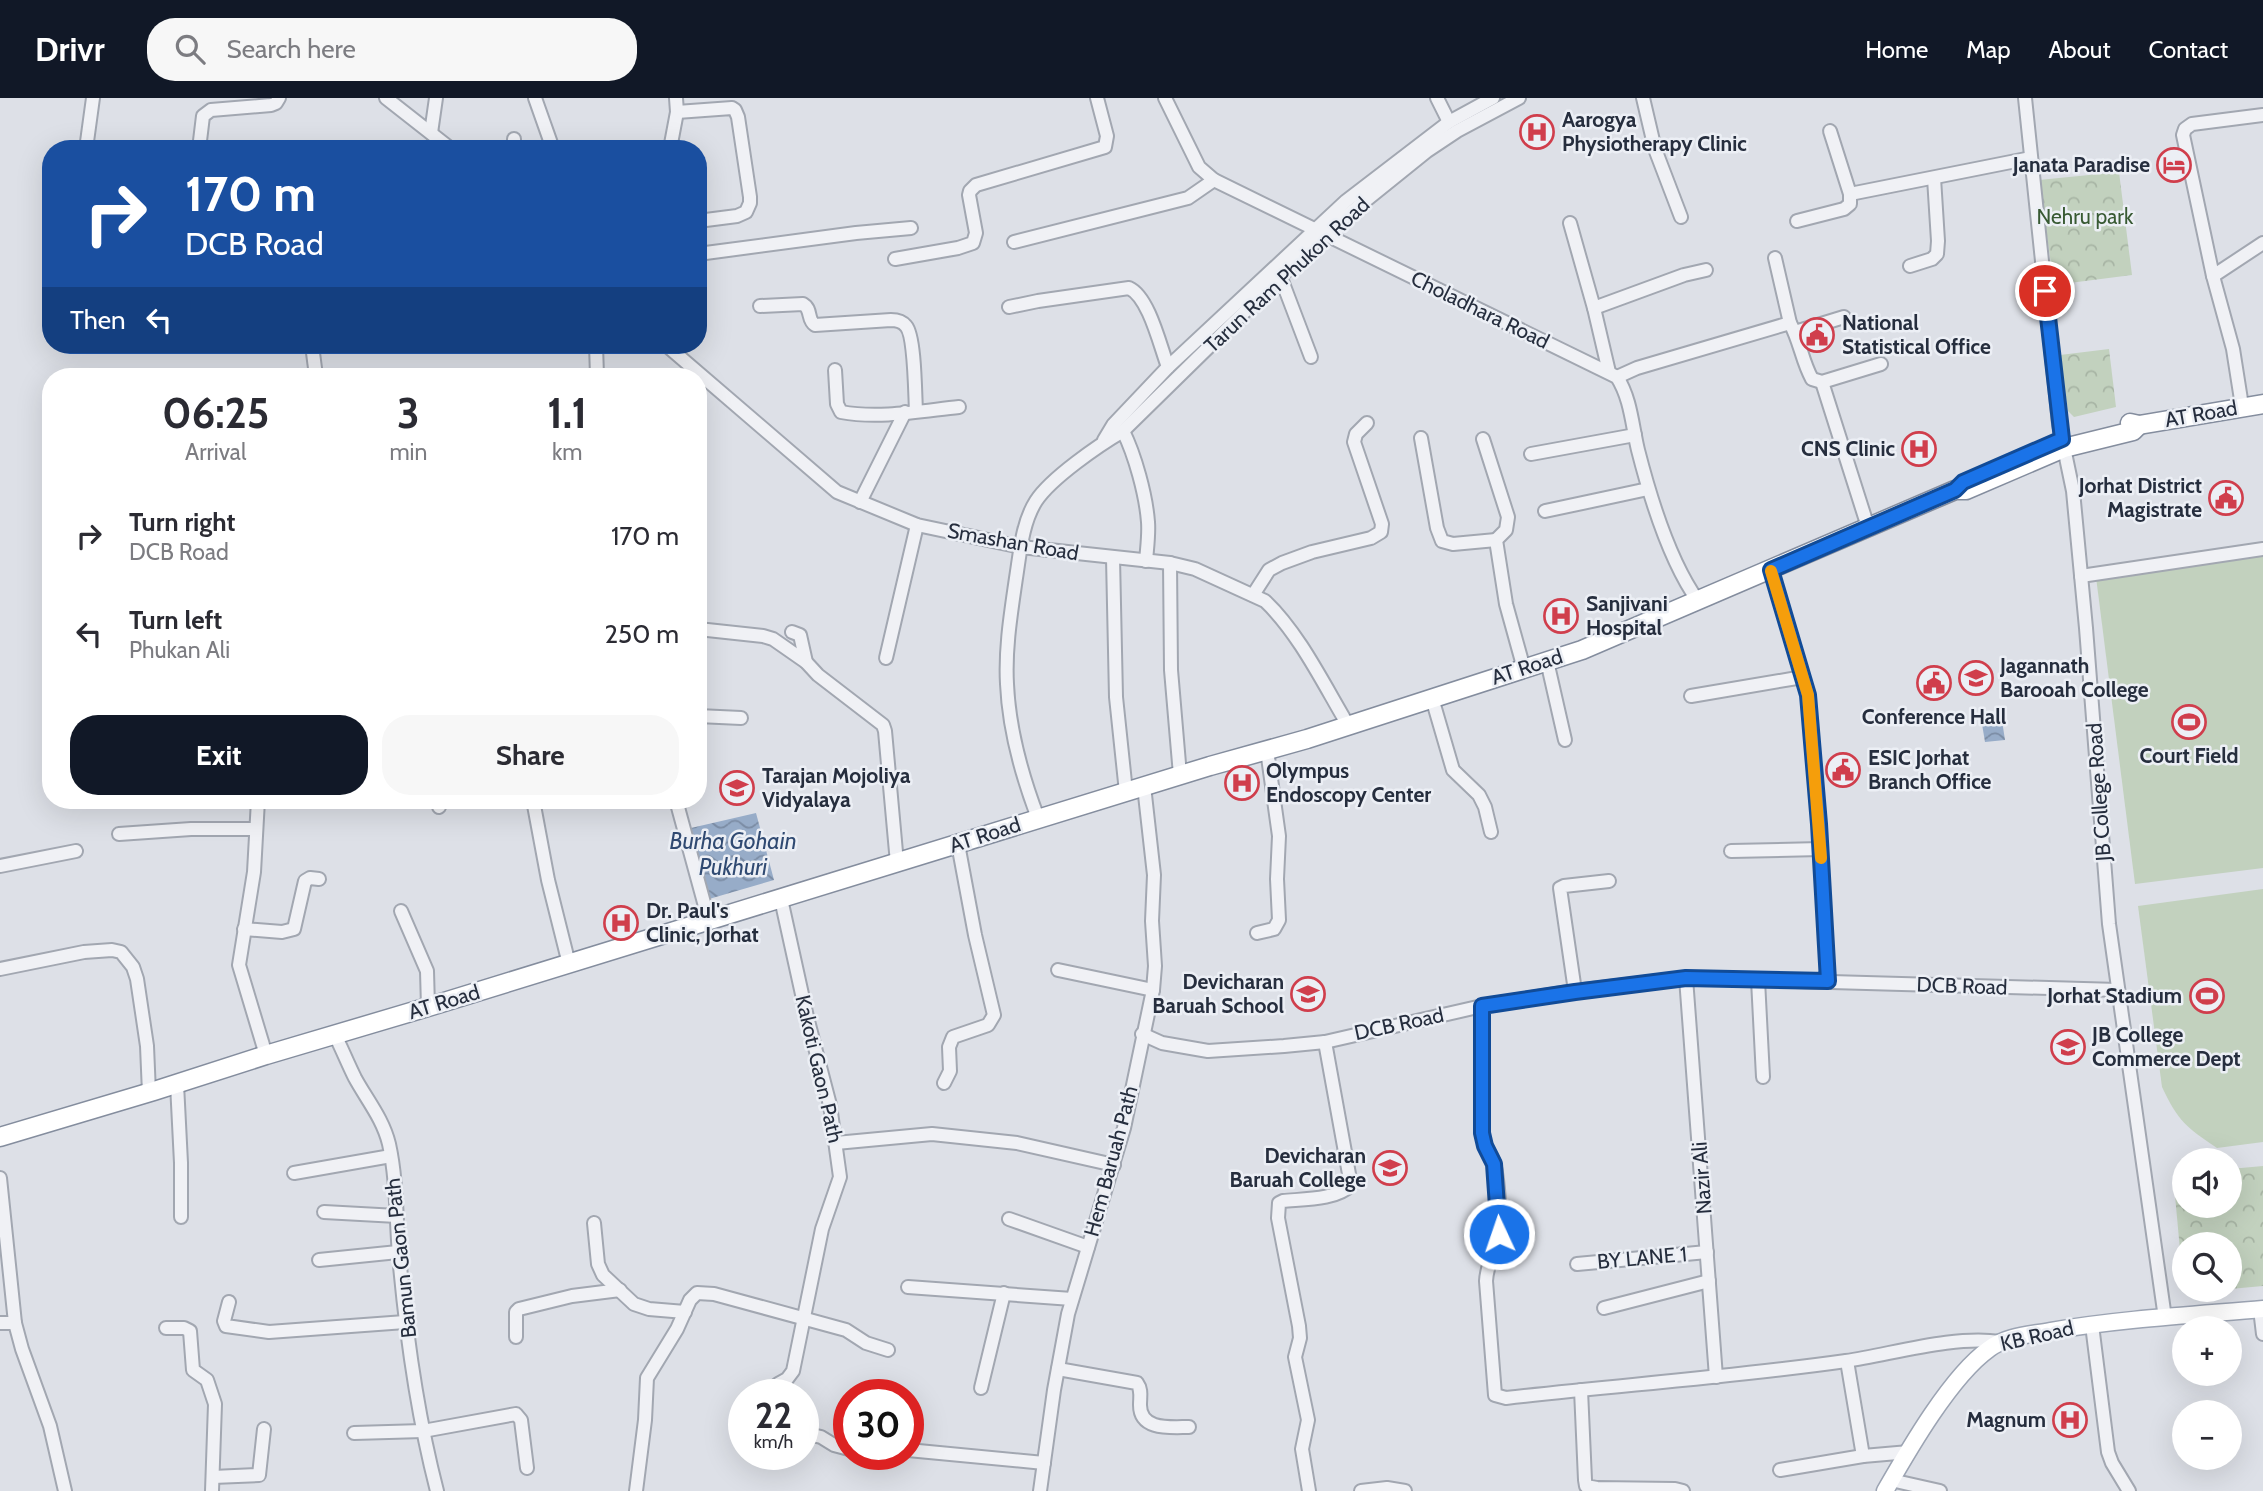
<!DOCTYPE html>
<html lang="en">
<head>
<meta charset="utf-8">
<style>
	:root { --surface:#fff; --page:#f7f7f7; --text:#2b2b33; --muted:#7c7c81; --accent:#111827 }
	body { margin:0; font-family:Cabin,sans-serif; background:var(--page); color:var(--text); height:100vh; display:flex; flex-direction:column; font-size:26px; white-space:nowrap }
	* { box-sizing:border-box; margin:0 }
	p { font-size:23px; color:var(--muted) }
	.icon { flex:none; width:38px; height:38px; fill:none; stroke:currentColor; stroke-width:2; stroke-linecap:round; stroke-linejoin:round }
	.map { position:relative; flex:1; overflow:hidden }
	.panel { position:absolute; left:42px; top:270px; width:665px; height:441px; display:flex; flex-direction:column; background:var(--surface); border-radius:28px; box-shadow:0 7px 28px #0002 }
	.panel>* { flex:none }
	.top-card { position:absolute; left:42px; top:42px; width:665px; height:214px; border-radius:28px; box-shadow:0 7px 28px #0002; background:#1a4fa0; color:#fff; overflow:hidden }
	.controls { position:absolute; left:2172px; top:1050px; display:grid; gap:14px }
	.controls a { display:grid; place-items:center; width:70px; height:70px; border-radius:50%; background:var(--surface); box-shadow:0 7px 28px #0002; font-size:35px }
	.speed { position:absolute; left:728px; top:1281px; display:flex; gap:14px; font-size:35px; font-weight:700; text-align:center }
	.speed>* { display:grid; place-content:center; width:91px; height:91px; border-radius:50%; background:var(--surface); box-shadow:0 7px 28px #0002; line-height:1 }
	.speed small { font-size:18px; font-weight:400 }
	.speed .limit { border:10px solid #d22; background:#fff; color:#111 }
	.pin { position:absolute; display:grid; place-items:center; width:60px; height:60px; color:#fff; margin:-30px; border:4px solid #fff; border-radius:50%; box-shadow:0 2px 7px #0007 }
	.me { position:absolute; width:77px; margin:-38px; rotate:357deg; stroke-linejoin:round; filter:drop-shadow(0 0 5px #0008) }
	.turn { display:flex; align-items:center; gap:24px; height:147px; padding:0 28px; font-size:32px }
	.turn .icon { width:91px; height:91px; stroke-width:2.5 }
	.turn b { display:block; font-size:49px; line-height:60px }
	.then { display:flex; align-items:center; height:66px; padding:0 28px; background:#0003; gap:14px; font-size:26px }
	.eta { display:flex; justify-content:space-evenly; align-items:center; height:119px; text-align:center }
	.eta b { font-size:42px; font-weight:800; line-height:49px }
	.button { display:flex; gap:14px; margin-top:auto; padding:14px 28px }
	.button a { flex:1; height:80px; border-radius:28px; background:var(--accent); color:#fff; font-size:28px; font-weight:800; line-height:80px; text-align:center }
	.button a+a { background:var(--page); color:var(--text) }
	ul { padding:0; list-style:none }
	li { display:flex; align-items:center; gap:21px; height:98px; padding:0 28px }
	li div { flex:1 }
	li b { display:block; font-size:26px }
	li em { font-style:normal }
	header { display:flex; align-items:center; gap:42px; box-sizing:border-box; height:98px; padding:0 35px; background:var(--accent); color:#fff }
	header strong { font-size:33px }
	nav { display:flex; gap:38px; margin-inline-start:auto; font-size:24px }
	.search { width:490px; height:63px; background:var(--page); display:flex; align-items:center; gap:18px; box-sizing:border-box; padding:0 24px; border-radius:28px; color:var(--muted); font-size:26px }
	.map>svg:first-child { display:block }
	.park { fill:url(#park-crowns) }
	.garden { fill:#c2d1be }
	.water { fill:url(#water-waves) }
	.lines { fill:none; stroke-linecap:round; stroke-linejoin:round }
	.minor-casing { stroke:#a2a7b1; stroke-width:16 }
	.major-casing { stroke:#9ca4b3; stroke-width:19 }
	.highway-casing { stroke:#848d9e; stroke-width:21 }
	.minor { stroke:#f0f1f5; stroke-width:12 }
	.major { stroke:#fff; stroke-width:16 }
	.highway { stroke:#fff; stroke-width:18 }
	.route-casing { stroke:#114b97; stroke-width:18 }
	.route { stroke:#1a73e8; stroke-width:12 }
	.slow { stroke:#f59e0b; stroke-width:12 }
	.labels { text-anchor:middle; stroke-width:5; stroke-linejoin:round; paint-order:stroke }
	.poi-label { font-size:21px; font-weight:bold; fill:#262e3e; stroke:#eceff5; text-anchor:start }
	.park-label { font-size:21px; fill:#385a33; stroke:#eceff5 }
	.street-label { font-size:21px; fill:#262e3e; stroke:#eceff5 }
	.water-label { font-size:23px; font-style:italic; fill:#304a72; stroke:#eceff5 }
</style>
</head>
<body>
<header>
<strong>Drivr</strong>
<div class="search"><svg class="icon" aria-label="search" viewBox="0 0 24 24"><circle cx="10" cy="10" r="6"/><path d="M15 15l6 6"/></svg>Search here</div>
<nav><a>Home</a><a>Map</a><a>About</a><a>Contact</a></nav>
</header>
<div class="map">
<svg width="2263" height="1393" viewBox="0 0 2263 1393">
	<defs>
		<pattern id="park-crowns" width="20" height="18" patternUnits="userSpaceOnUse" patternTransform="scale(1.75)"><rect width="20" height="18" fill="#c2d1be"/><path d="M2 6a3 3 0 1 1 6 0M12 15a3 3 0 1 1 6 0" fill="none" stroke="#a7b4a4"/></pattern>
		<pattern id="water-waves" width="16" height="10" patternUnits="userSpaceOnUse" patternTransform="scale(1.75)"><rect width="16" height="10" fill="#97acc8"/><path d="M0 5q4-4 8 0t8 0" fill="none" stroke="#7b8ca4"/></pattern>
	</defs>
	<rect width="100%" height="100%" fill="#dde0e7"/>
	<g class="park">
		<path d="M2119 74 2132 177 2054 187 2039 82Z"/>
		<path d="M2109 251 2116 309 2074 319 2068 313 2060 257Z"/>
		<path d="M2263 1068V1188L2230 1191V1146H2184V1192H2222L2184 1195 2173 1076 2184 1075V1108H2230V1071Z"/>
	</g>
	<g class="garden">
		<path d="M2263 458V770L2135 786 2096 479Z"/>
		<path d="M2263 791V1044L2217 1050C2186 1029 2178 1023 2162 989L2138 808Z"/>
	</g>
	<g class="water">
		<path d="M2001 616 2005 642 1985 644 1981 620Z"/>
		<path d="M756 715 774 782 709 801 691 730Z"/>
	</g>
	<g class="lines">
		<g class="minor-casing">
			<g id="minor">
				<path d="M386 0 451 51"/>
				<path d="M535 0 553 51"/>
				<path d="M1165 0 1199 69 1214 82 1617 279C1631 301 1632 327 1638 352 1650 399 1670 464 1698 503"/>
				<path d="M1437 0 1449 24"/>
				<path d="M1643 0 1655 51 1681 119"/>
				<path d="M2025 0 2059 326 2073 393 2086 530 2109 826 2165 1220"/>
				<path d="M677 14 732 10 735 12 738 19 750 99V105L746 114 737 118 698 123"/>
				<path d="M431 35 436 0"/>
				<path d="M86 51 93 0"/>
				<path d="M199 51 203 18 211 12 271 7 276 5 279 0"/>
				<path d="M514 51V41"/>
				<path d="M670 51 677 14 676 0"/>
				<path d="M1850 96 2031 60"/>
				<path d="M1797 123 1844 111 1850 106V96L1830 33"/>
				<path d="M1570 125 1594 210 1609 274"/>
				<path d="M1014 144 1188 100 1214 82"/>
				<path d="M698 156 856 135 911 130"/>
				<path d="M1775 160 1790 225C1800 243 1802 263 1812 281L1822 284 1881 266"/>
				<path d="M895 161 958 150 973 145 976 135 969 97 970 93 976 87 1105 49 1107 38 1097 0"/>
				<path d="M1910 168 1932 161 1937 156 1938 143 1934 80"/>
				<path d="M2213 178 2183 37 2185 31 2192 26 2263 17"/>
				<path d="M1281 180 1311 259"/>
				<path d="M760 208 803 206C812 211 807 222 815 227L891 222C897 222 902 223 906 228 915 238 915 297 916 313"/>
				<path d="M1009 209 1038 203 1129 190C1149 199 1160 248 1168 269"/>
				<path d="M1594 210 1684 177 1706 172"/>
				<path d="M1795 234 1844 219"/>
				<path d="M312 247 316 278"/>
				<path d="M596 247 597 278"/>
				<path d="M666 247 837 394 917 427 1021 449 1170 465 1195 471 1265 503C1299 535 1324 587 1348 627"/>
				<path d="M835 272 837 306 841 314C879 321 921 313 959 309"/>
				<path d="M1617 279 1637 270 1790 225"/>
				<path d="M1822 284 1868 429"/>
				<path d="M2242 308 2233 251 2213 178 2263 145"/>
				<path d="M1123 333C1135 357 1146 397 1148 424 1149 437 1147 450 1146 463"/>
				<path d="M1421 340 1437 430 1442 443 1453 446 1496 442"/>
				<path d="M1483 341 1508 419 1506 432 1496 442 1506 506 1524 571"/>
				<path d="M1104 342 1113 327 1168 269 1346 103 1449 24 1493 0"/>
				<path d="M1531 356 1635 337"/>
				<path d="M860 404 905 314"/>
				<path d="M1545 413 1648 391"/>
				<path d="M1113 460 1116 599 1126 694"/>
				<path d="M1170 465 1171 572 1180 677"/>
				<path d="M1771 472 1808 597 1819 726 1828 882"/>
				<path d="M2081 478 2263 451"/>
				<path d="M1253 497 1269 472 1282 465 1312 454 1371 440 1381 434 1382 426 1354 344 1356 336 1367 325"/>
				<path d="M698 531 763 538 773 541 806 564"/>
				<path d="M792 534 800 537 806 564 818 577 883 627 885 633 897 765"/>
				<path d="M886 560 917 427"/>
				<path d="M1547 563 1565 642"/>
				<path d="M1691 598 1803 579"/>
				<path d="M1432 600 1453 672 1479 697 1485 709 1491 734"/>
				<path d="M698 618 741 620"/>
				<path d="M258 702 254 774 239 867 266 957"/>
				<path d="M438 702 439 709"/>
				<path d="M533 702 548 782 569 866"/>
				<path d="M676 702 709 823"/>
				<path d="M1038 720C1022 678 1009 631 1007 586 1005 550 1011 515 1016 480 1020 455 1022 425 1036 403 1051 380 1099 347 1123 333L1324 136 1427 53 1457 33 1519 0"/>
				<path d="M119 736 191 731H256"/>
				<path d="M1731 753 1821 751"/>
				<path d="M0 768 76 753"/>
				<path d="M401 813 427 873 428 909"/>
				<path d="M244 831 282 834 294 831 305 783 310 780 319 781"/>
				<path d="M1257 835 1274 831 1279 822 1277 781 1279 738 1267 652"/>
				<path d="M0 871 84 854 112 852 121 854 133 869 137 881 147 948 149 995"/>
				<path d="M1058 872 1153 892"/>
				<path d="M1686 880 1716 1279"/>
				<path d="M1758 882 1763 979"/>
				<path d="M1575 893 1560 790 1564 788 1609 783"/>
				<path d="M1482 908V1035C1483 1047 1491 1055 1494 1065 1499 1083 1499 1107 1500 1125 1500 1145 1487 1162 1486 1183L1495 1297 1506 1300C1620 1287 1733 1279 1846 1263 1893 1256 1954 1237 2000 1244"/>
				<path d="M1142 936 1162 945 1208 953 1284 948 1325 944 1482 908 1575 893 1686 880 2118 892"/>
				<path d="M335 937C342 951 348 966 355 980 367 1002 383 1021 389 1046 397 1082 396 1121 399 1157 406 1236 417 1316 437 1393"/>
				<path d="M944 985 950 973 949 949 953 939 988 927 994 917 975 837 958 746"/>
				<path d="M177 986 181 1065V1119"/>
				<path d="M836 1045 932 1036 1017 1045 1114 1067"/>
				<path d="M294 1075 391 1058"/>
				<path d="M0 1080 15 1225 22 1251 50 1328 65 1393"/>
				<path d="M324 1114 397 1118"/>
				<path d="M1009 1121 1088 1149"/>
				<path d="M594 1125 598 1166 603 1177 634 1206 649 1211 685 1214"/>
				<path d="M319 1162 398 1154"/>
				<path d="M1577 1166 1707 1154"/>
				<path d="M908 1189 1072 1201"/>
				<path d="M229 1204 224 1223 226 1228 269 1234 405 1224"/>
				<path d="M1604 1210 1709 1183"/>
				<path d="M2260 1211 2263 1236"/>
				<path d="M0 1225H15"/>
				<path d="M2092 1227 2108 1354 2112 1365 2129 1393"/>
				<path d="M166 1230H184L190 1233 193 1272 207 1282 215 1306 212 1393"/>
				<path d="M516 1239V1214L519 1211 572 1198 620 1192"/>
				<path d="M1847 1263 1863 1358"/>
				<path d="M1058 1271 1137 1285C1142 1292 1140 1298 1140 1307 1140 1333 1171 1329 1189 1329"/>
				<path d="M981 1290 1004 1195"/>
				<path d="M1581 1292 1585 1382 1586 1388 1597 1390 1675 1391 1683 1393"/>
				<path d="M777 1297 778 1286 787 1281 793 1273 822 1131 840 1079 830 1007 807 919 781 801"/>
				<path d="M354 1335 423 1333 516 1316 521 1322 527 1370"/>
				<path d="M803 1335 821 1339 834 1347 849 1351"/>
				<path d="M908 1352 1044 1365"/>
				<path d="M1780 1372 1863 1358 1909 1354"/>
				<path d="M213 1379 259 1377 264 1331"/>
				<path d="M1891 1382 1940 1393"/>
				<path d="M636 1393 645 1322 647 1280 677 1231 690 1202 697 1195 714 1196 846 1232 866 1245 888 1252"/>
				<path d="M1040 1393 1054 1292 1068 1216 1124 1030 1153 892 1155 868 1152 823 1154 777 1144 688"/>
				<path d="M1309 1393 1302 1351 1308 1322 1295 1259 1300 1240 1299 1228 1278 1120 1279 1105 1283 1103C1304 1101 1336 1102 1351 1087L1325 944"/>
				<path d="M1361 1393 1387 1390 1405 1393"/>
			</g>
		</g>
		<g class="major-casing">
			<path id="major" d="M1885 1393C1909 1351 1951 1278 1989 1251 2006 1238 2029 1237 2050 1233 2120 1221 2192 1217 2263 1211"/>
		</g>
		<g class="highway-casing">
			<g id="highway">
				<path d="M2130 325 2139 327 2263 306"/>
				<path d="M0 1039 154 993 266 957 428 909 1210 668 1307 641 1582 552 1955 392H1966L2064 350 2133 333 2139 327"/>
			</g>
		</g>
		<use href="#minor" class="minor"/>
		<use href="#major" class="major"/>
		<use href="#highway" class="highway"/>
	</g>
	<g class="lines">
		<g class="route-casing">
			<path id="route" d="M1499 1136 1494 1066 1485 1048 1482 1035V908L1575 894 1686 880 1828 883 1819 726 1808 597 1771 472 1955 392 1963 384 2062 341 2045 193"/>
		</g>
		<use href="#route" class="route"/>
		<path class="slow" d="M1771 473 1808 597 1821 760"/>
	</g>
	<defs>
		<g id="hospital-ring" transform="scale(1.75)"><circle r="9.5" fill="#eceff5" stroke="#d03e4c" stroke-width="1.5"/><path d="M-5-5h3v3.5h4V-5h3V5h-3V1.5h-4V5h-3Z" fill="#d03e4c"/></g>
		<g id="hotel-ring" transform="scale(1.75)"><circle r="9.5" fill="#eceff5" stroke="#d03e4c" stroke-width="1.5"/><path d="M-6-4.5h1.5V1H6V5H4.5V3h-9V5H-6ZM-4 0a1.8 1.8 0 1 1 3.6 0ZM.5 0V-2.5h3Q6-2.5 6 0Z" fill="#d03e4c"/></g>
		<g id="civic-ring" transform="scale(1.75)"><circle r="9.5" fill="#eceff5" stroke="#d03e4c" stroke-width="1.5"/><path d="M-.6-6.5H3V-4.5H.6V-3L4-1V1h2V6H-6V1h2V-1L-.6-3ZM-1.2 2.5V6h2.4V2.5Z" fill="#d03e4c"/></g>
		<g id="university-ring" transform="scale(1.75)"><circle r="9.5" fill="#eceff5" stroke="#d03e4c" stroke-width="1.5"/><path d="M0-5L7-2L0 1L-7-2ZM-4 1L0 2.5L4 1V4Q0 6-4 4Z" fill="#d03e4c"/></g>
		<g id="stadium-ring" transform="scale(1.75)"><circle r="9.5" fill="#eceff5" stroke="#d03e4c" stroke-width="1.5"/><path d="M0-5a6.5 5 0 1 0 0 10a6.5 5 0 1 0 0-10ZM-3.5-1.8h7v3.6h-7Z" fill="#d03e4c"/></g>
		<g id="school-ring" transform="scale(1.75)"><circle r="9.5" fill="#eceff5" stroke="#d03e4c" stroke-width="1.5"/><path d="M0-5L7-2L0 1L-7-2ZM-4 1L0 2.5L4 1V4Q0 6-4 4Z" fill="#d03e4c"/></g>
	</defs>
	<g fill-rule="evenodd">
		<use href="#hospital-ring" x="1537" y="34"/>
		<use href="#hotel-ring" x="2174" y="67"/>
		<use href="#civic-ring" x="1817" y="237"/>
		<use href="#hospital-ring" x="1919" y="351"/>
		<use href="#civic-ring" x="2226" y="400"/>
		<use href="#hospital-ring" x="1561" y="518"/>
		<use href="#university-ring" x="1976" y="580"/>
		<use href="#civic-ring" x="1934" y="585"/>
		<use href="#stadium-ring" x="2189" y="624"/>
		<use href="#civic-ring" x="1843" y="672"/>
		<use href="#hospital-ring" x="1242" y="685"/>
		<use href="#school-ring" x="737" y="690"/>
		<use href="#hospital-ring" x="621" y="825"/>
		<use href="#school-ring" x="1308" y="896"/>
		<use href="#stadium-ring" x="2207" y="898"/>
		<use href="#university-ring" x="2068" y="949"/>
		<use href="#university-ring" x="1390" y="1070"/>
		<use href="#hospital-ring" x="2070" y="1322"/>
	</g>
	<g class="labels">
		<g class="poi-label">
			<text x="1562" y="29">Aarogya<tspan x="1562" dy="24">Physiotherapy Clinic</tspan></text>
			<text x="2150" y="74" text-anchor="end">Janata Paradise</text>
			<text x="1842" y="232">National<tspan x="1842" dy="24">Statistical Office</tspan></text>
			<text x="1895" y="358" text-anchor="end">CNS Clinic</text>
			<text x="2202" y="395" text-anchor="end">Jorhat District<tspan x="2202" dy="24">Magistrate</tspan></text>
			<text x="1586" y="513">Sanjivani<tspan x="1586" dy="24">Hospital</tspan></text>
			<text x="2000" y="575">Jagannath<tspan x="2000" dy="24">Barooah College</tspan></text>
			<text x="1934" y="626" text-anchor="middle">Conference Hall</text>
			<text x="2189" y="665" text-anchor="middle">Court Field</text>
			<text x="1868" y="667">ESIC Jorhat<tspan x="1868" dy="24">Branch Office</tspan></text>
			<text x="1266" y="680">Olympus<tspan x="1266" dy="24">Endoscopy Center</tspan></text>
			<text x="762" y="685">Tarajan Mojoliya<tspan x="762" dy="24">Vidyalaya</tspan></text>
			<text x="646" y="820">Dr. Paul's<tspan x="646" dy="24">Clinic, Jorhat</tspan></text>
			<text x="1284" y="891" text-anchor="end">Devicharan<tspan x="1284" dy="24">Baruah School</tspan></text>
			<text x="2182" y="905" text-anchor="end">Jorhat Stadium</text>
			<text x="2092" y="944">JB College<tspan x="2092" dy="24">Commerce Dept</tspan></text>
			<text x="1366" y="1065" text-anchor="end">Devicharan<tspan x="1366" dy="24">Baruah College</tspan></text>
			<text x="2046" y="1329" text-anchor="end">Magnum</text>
		</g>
		<g class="park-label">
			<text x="2085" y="126">Nehru park</text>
		</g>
		<g class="street-label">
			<text transform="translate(1287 177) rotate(-43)" y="7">Tarun Ram Phukon Road</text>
			<text transform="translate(1480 212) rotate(26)" y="7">Choladhara Road</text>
			<text transform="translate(2201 316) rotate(-10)" y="7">AT Road</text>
			<text transform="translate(1013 444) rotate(10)" y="7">Smashan Road</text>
			<text transform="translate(1527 569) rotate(-18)" y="7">AT Road</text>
			<text transform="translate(2099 694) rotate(-94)" y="7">JB College Road</text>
			<text transform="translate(985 737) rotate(-18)" y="7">AT Road</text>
			<text transform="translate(1962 888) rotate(2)" y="7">DCB Road</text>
			<text transform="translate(444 904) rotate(-17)" y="7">AT Road</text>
			<text transform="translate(1399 926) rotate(-12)" y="7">DCB Road</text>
			<text transform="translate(819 971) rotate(77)" y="7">Kakoti Gaon Path</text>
			<text transform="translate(1111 1063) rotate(-75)" y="7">Hem Baruah Path</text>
			<text transform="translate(1702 1080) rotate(-94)" y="7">Nazir Ali</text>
			<text transform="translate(401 1160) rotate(-96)" y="7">Bamun Gaon Path</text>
			<text transform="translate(1642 1160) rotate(-5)" y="7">BY LANE 1</text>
			<text transform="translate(2037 1238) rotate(-13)" y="7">KB Road</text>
		</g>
		<g class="water-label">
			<text x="733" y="751">Burha Gohain<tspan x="733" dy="26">Pukhuri</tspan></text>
		</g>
	</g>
</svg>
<div class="controls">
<a><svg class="icon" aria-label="sound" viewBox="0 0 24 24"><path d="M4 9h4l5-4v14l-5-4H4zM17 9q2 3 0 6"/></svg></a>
<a><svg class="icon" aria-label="search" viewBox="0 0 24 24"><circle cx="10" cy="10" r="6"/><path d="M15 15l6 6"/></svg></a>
<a>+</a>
<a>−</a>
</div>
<div class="speed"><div>22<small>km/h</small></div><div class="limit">30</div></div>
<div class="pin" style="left:2045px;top:193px;background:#d93025"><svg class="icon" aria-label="arrive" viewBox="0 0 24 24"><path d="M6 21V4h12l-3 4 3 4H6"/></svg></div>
<svg class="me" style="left:1499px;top:1136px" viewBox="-20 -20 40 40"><circle r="17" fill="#1a73e8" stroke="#fff" stroke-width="3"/><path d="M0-11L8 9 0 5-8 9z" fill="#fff"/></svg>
<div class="top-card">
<div class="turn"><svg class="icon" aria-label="right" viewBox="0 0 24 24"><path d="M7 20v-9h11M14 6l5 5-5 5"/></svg><div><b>170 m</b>DCB Road</div></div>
<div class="then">Then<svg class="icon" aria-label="left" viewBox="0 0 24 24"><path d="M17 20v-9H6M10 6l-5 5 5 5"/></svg></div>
</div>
<section class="panel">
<div class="eta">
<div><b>06:25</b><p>Arrival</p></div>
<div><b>3</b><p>min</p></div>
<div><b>1.1</b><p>km</p></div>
</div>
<ul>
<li><svg class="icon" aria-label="right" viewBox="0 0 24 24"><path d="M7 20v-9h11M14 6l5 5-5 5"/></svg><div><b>Turn right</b><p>DCB Road</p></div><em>170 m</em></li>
<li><svg class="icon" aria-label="left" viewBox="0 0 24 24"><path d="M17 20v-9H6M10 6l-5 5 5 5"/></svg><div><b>Turn left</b><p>Phukan Ali</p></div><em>250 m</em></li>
</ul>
<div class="button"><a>Exit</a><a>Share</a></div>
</section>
</div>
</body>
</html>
